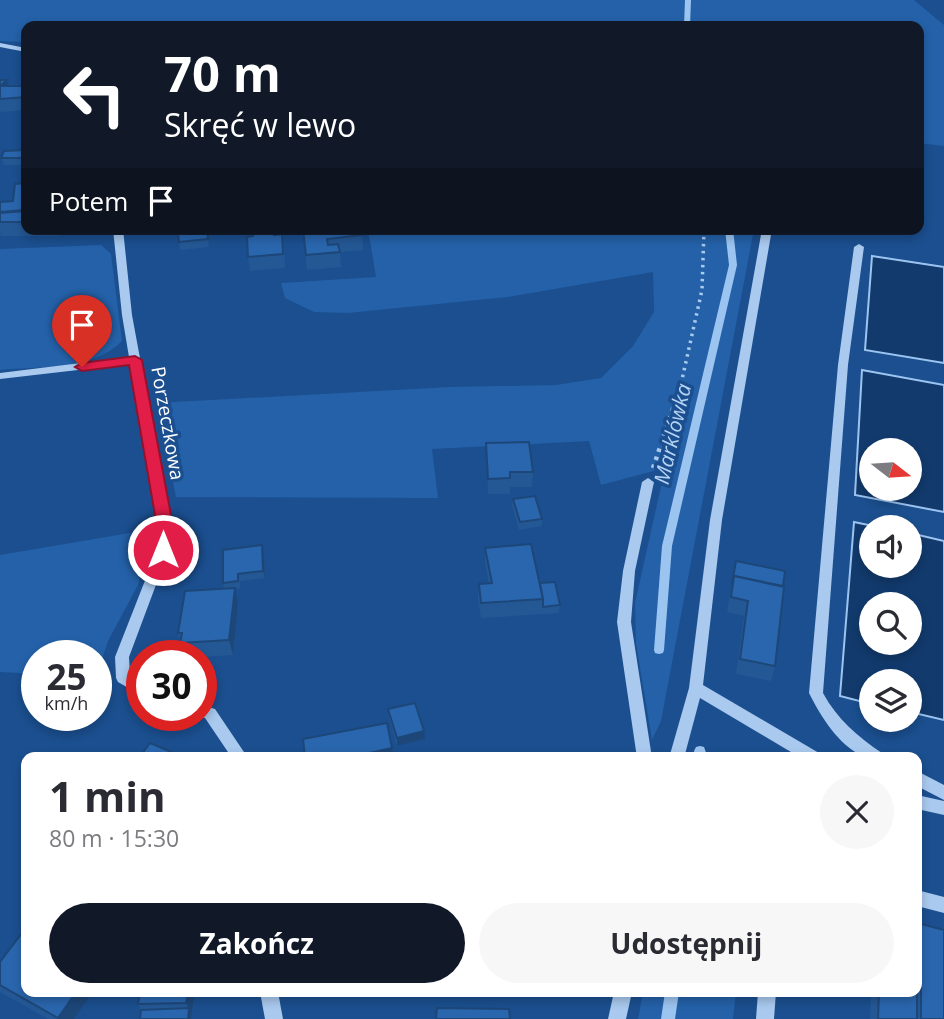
<!DOCTYPE html>
<html lang="pl">
<head>
<meta charset="utf-8">
<style>
	:root { --surface:#fff; --page:#f7f7f7; --text:#2b2b33; --muted:#7c7c81; --accent:#111827 }
	body { margin:0; font-family:"Open Sans",sans-serif; background:var(--page); color:var(--text); height:100vh; display:flex; flex-direction:column; font-size:26px; white-space:nowrap }
	* { box-sizing:border-box; margin:0 }
	p { font-size:23px; color:var(--muted) }
	.icon { flex:none; width:38px; height:38px; fill:none; stroke:currentColor; stroke-width:2; stroke-linecap:round; stroke-linejoin:round }
	.map { position:relative; flex:1; overflow:hidden }
	.panel { position:absolute; left:21px; top:752px; width:901px; height:245px; display:flex; flex-direction:column; background:var(--surface); border-radius:14px; box-shadow:0 4px 10px #0003 }
	.panel>* { flex:none }
	.guide { position:absolute; left:21px; top:21px; width:903px; height:214px; border-radius:14px; box-shadow:0 4px 10px #0003; background:#111827; color:#fff; overflow:hidden }
	.needle { width:46px; rotate:107deg }
	.controls { position:absolute; left:859px; top:438px; display:grid; gap:14px }
	.controls a { display:grid; place-items:center; width:63px; height:63px; border-radius:50%; background:var(--surface); box-shadow:0 4px 10px #0003; font-size:35px }
	.speed { position:absolute; left:21px; top:640px; display:flex; gap:14px; font-size:35px; font-weight:700; text-align:center }
	.speed>* { display:grid; place-content:center; width:91px; height:91px; border-radius:50%; background:var(--surface); box-shadow:0 4px 10px #0003; line-height:1 }
	.speed small { font-size:18px; font-weight:400 }
	.speed .limit { border:10px solid #d22; background:#fff; color:#111 }
	.pin { position:absolute; display:grid; place-items:center; width:60px; height:60px; color:#fff; margin:-72px -30px; border-radius:50% 50% 50% 0; rotate:-45deg; box-shadow:0 0 7px #0007 }
	.pin .icon { rotate:45deg }
	.me { position:absolute; width:77px; margin:-38px; rotate:0deg; stroke-linejoin:round; filter:drop-shadow(0 0 5px #0008) }
	.turn { display:flex; align-items:center; gap:24px; height:147px; padding:0 28px; font-size:32px }
	.turn .icon { width:91px; height:91px; stroke-width:2.5 }
	.turn b { display:block; font-size:49px; line-height:60px }
	.then { display:flex; align-items:center; height:66px; padding:0 28px; background:#0003; gap:14px; font-size:26px }
	.round { display:grid; place-items:center; flex:none; width:74px; height:74px; border-radius:37px; background:var(--page) }
	.head { display:flex; align-items:center; justify-content:space-between; height:119px; padding:0 28px }
	h1 { font-size:42px; font-weight:700; line-height:52px }
	.primary-button { display:flex; gap:14px; margin-top:auto; padding:14px 28px }
	.primary-button a { flex:1; height:80px; border-radius:42px; background:var(--accent); color:#fff; font-size:28px; font-weight:700; line-height:80px; text-align:center }
	.primary-button a+a { background:var(--page); color:var(--text) }
	.map>svg:first-child { display:block }
	.green { fill:#2461a8 }
	.water { fill:#123a6d; stroke:#9cc4f0; stroke-width:2; fill-rule:evenodd }
	.lines { fill:none; stroke-linecap:round; stroke-linejoin:round }
	.stream { fill:#9cc4f0; fill-rule:evenodd }
	.path-far1 { stroke:#a9c9ee; stroke-width:3.5; stroke-dasharray:2.5 4.5; stroke-linecap:butt }
	.path { stroke:#a9c9ee; stroke-width:4.5; stroke-dasharray:3.5 5; stroke-linecap:butt }
	.minor { fill:#a9c9ee; fill-rule:evenodd }
	.wall { fill:#245895 }
	.shaded-wall { fill:#1d4779 }
	.building { fill:#2a66ad; stroke:#1d4779; stroke-width:2 }
	.route { fill:#e11d48; stroke:#92132f; stroke-width:2 }
	.labels { text-anchor:middle; stroke-width:7; stroke-linejoin:round; paint-order:stroke }
	.street-label { font-size:19px; fill:#fff; stroke:#1b4f8f }
	.water-label { font-size:21px; font-style:italic; fill:#b5d3f5; stroke:#1b4f8f }
</style>
</head>
<body>
<div class="map">
<svg width="944" height="1019" viewBox="0 0 944 1019">
	<rect width="100%" height="100%" fill="#1b4f8f"/>
	<g class="green">
		<path d="M0 0H914L944 25V146L919 143V26H26V42L0 41Z"/>
		<path d="M368 229H754L661 721 652 740 636 643 635 603 665 468 601 485 589 441 432 449 438 498 176 497 156 403 450 387 556 385 601 378 633 346 654 312 653 272 508 297 348 313 314 312 285 298 281 283 376 277Z"/>
		<path d="M101 245 111 254 122 341C93 371 39 366 0 370V249Z"/>
		<path d="M153 529 138 585 108 641 96 677V656H37V674L0 672V555Z"/>
		<path d="M643 992H736L733 1019H638Z"/>
	</g>
	<g class="water">
		<path d="M872 256 944 267V363L865 350Z"/>
		<path d="M862 370 944 385V512L855 495ZM872 450H910V488H872Z"/>
		<path d="M854 522 878 527H872V565H910V533L944 541V720L910 712V681H872L871 704 840 696ZM872 604H910V642H872Z"/>
	</g>
	<g class="lines">
		<g class="stream">
			<path d="M685 0H691L690 26H684Z"/>
			<path d="M725 229H733L737 265 672 546 664 650 663 653 659 654 655 653 654 650 662 546 729 265Z"/>
			<path d="M700 746 704 747 708 758H696L694 751 696 747Z"/>
			<path d="M665 992H679L675 1019H661Z"/>
		</g>
		<path class="path-far1" d="M681 384 702 290 704 229"/>
		<path class="path" d="M653 468 682 382"/>
		<g class="minor">
			<path d="M0 43 26 48V52L0 47Z"/>
			<path d="M113 229H123L132 315 169 515V550L129 657 130 675 142 683V696L118 682 116 678 115 657 157 550V515L130 364 0 379V373L129 357 122 315Z"/>
			<path d="M762 229H772L722 520 703 685 819 753 821 758H801L700 698 684 758H669L689 688 710 520Z"/>
			<path d="M859 244 864 247 848 365 823 693C837 719 858 737 882 753L884 758C878 758 868 759 862 756 838 744 821 717 809 693L838 365 854 247Z"/>
			<path d="M648 478 654 482 635 571 631 622 652 758H637L617 622 623 571 642 482Z"/>
			<path d="M201 705 215 709 248 758H232L205 718 197 716H201Z"/>
			<path d="M917 771 944 785V800L917 786Z"/>
			<path d="M917 795 944 801V815L917 809Z"/>
			<path d="M917 890 944 897V913L917 906Z"/>
			<path d="M260 992H278L283 1019H265Z"/>
			<path d="M614 992H632L626 1019H608Z"/>
			<path d="M758 992H776L774 1019H756Z"/>
		</g>
	</g>
	<g class="wall">
		<path d="M26 77V110L0 112V80H7L9 86H25L24 83Z"/>
		<path d="M26 150V165H4L1 158Z"/>
		<path d="M26 183V229H91L58 233V236H1L0 232V202L13 201Z"/>
		<path d="M303 229 362 235 363 250 340 252 341 267 307 270Z"/>
		<path d="M207 230 209 247 180 250 179 242Z"/>
		<path d="M274 235 284 248 285 268 250 271 248 257Z"/>
		<path d="M486 443 533 472 532 487H510V494H488Z"/>
		<path d="M513 499 542 519V526L519 530 512 506Z"/>
		<path d="M262 545 264 553 265 578 240 581V588L235 589 238 603 233 655 201 657 184 656 178 633 224 589 223 583Z"/>
		<path d="M485 548 540 583 560 605 559 613 481 618 478 599 479 584 489 583 485 563Z"/>
		<path d="M736 561 775 666 771 681 736 674 744 616 727 612Z"/>
		<path d="M388 709 425 739 397 746 389 717Z"/>
		<path d="M921 924 944 1019H870L871 992H917V930Z"/>
		<path d="M0 962 93 992 74 1019H48L0 992Z"/>
		<path d="M195 992 191 1019 141 1010 138 1004Z"/>
	</g>
	<g class="shaded-wall">
		<path d="M7 80 9 87H0Z"/>
		<path d="M56 229H91L58 233V236Z"/>
		<path d="M157 229H182V230L158 233Z"/>
		<path d="M262 545 264 553 265 578 263 571Z"/>
		<path d="M235 588 238 603 233 655 229 640Z"/>
		<path d="M424 731 425 739 397 746V738Z"/>
		<path d="M392 748 393 758H370L369 753Z"/>
		<path d="M76 992H93L74 1019H59L58 1018Z"/>
		<path d="M188 992H195L191 1019H188L189 1008 186 1003Z"/>
	</g>
	<g class="building">
		<path d="M0 80H7L0 86Z"/>
		<path d="M0 86H26V97L0 99Z"/>
		<path d="M26 150V158H1L4 151Z"/>
		<path d="M26 183V201L24 210 0 212V202L13 201 15 184Z"/>
		<path d="M26 211V222H0V213Z"/>
		<path d="M303 229H361L362 235 327 239 328 245 338 244 340 252 306 255Z"/>
		<path d="M207 230 208 239 179 242 178 233Z"/>
		<path d="M274 230V235L282 234 283 254 248 257 247 237 253 236V232Z"/>
		<path d="M529 442 533 472H510V478L488 479 486 443Z"/>
		<path d="M535 496 542 519 520 522 513 499Z"/>
		<path d="M531 544 543 599 481 603 479 584 492 583 485 548Z"/>
		<path d="M262 545 263 571 238 574V581L223 583V550Z"/>
		<path d="M736 561 785 571 783 586 734 576 732 584Z"/>
		<path d="M734 576 784 587 775 666 740 659 748 601 731 597Z"/>
		<path d="M555 582 560 605 543 607V599L540 583Z"/>
		<path d="M235 588 229 640 180 643 182 633H178L185 591Z"/>
		<path d="M415 703 424 731 397 738 388 709Z"/>
		<path d="M387 723 392 748 369 753 370 758H298L305 757 303 739Z"/>
		<path d="M150 743 186 758H139Z"/>
		<path d="M921 924 944 930V1019H921Z"/>
		<path d="M25 929H26V992H76L58 1018 0 985V962Z"/>
		<path d="M140 992H188L186 1003 138 1004Z"/>
		<path d="M879 992H917V1019H878Z"/>
		<path d="M189 1008 188 1019H140L141 1010Z"/>
		<path d="M437 1008 509 1009 510 1019H436Z"/>
	</g>
	<path class="route" d="M135 356 142 360 171 515V550L163 556 155 550V515L129 365 82 371 75 367 82 363Z"/>
	<g class="labels">
		<g class="street-label">
			<text transform="translate(168 423) rotate(80)" y="7">Porzeczkowa</text>
		</g>
		<g class="water-label">
			<text transform="translate(673 434) rotate(-77)" y="7">Marklówka</text>
		</g>
	</g>
</svg>
<div class="controls">
<a><svg class="needle" viewBox="-14 -14 28 28"><path d="M0-13l5 13h-10z" fill="#e53935"/><path d="M0 13l5-13h-10z" fill="#7c7c81"/></svg></a>
<a><svg class="icon" aria-label="sound" viewBox="0 0 24 24"><path d="M4 9h4l5-4v14l-5-4H4zM17 9q2 3 0 6"/></svg></a>
<a><svg class="icon" aria-label="search" viewBox="0 0 24 24"><circle cx="10" cy="10" r="6"/><path d="M15 15l6 6"/></svg></a>
<a><svg class="icon" aria-label="layers" viewBox="0 0 24 24"><path d="M12 4l9 5-9 5-9-5zM3 14l9 5 9-5"/></svg></a>
</div>
<div class="speed"><div>25<small>km/h</small></div><div class="limit">30</div></div>
<div class="pin" style="left:82px;top:367px;background:#d93025"><svg class="icon" aria-label="arrive" viewBox="0 0 24 24"><path d="M6 21V4h12l-3 4 3 4H6"/></svg></div>
<svg class="me" style="left:163px;top:550px" viewBox="-20 -20 40 40"><circle r="17" fill="#e11d48" stroke="#fff" stroke-width="3"/><path d="M0-11L8 9 0 5-8 9z" fill="#fff"/></svg>
<div class="guide">
<div class="turn"><svg class="icon" aria-label="left" viewBox="0 0 24 24"><path d="M17 20v-9H6M10 6l-5 5 5 5"/></svg><div><b>70 m</b>Skręć w lewo</div></div>
<div class="then">Potem<svg class="icon" aria-label="arrive" viewBox="0 0 24 24"><path d="M6 21V4h12l-3 4 3 4H6"/></svg></div>
</div>
<section class="panel">
<div class="head"><div><h1>1 min</h1><p>80 m · 15:30</p></div><a class="round"><svg class="icon" aria-label="close" viewBox="0 0 24 24"><path d="M6 6l12 12M18 6L6 18"/></svg></a></div>
<div class="primary-button"><a>Zakończ</a><a>Udostępnij</a></div>
</section>
</div>
</body>
</html>
